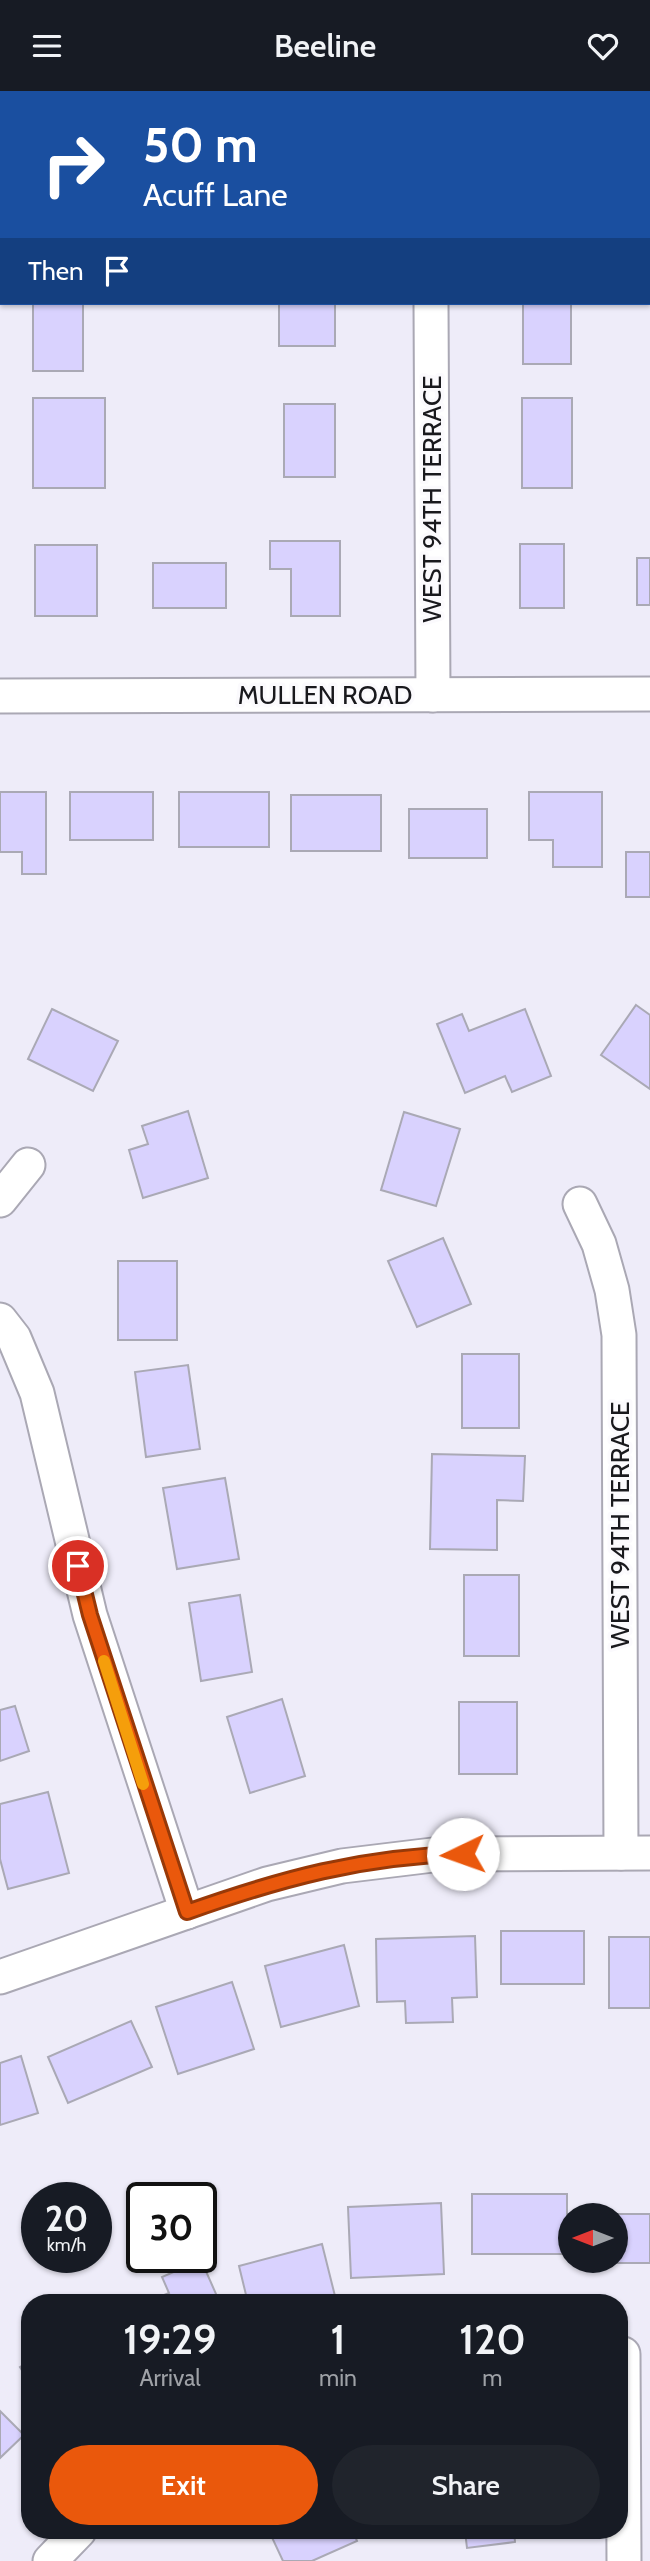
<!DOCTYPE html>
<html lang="en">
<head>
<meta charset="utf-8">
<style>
	:root { --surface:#171b24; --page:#20242c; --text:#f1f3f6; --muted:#9ea1a6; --accent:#ea580c }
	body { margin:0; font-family:Cabin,sans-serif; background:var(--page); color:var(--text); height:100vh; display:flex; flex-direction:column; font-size:26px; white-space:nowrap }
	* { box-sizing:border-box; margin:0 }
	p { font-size:23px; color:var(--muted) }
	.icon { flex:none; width:38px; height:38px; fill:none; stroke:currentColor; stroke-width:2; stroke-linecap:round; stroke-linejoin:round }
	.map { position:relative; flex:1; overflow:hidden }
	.side { position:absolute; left:21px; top:2203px; width:607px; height:245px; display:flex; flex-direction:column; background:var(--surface); border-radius:28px; box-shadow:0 2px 5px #0004 }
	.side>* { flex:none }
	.hud { position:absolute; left:0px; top:0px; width:651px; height:214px; box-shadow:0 2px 5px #0004; background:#1a4fa0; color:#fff; overflow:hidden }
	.needle { width:46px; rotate:270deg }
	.tools { position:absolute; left:558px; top:2112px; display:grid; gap:14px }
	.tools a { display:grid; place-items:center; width:70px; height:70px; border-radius:50%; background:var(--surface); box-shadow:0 2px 5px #0004; font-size:35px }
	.speed { position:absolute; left:21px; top:2091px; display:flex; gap:14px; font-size:35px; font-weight:700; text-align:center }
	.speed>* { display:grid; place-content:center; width:91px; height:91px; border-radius:50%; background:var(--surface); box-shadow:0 2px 5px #0004; line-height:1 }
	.speed small { font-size:18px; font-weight:400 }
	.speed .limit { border:4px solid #111; border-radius:10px; background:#fff; color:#111 }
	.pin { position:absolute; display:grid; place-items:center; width:60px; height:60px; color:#fff; margin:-30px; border:4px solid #fff; border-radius:50%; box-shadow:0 2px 7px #0007 }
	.me { position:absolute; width:77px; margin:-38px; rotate:267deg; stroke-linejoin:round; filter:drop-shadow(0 0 5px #0008) }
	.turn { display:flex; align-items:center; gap:24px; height:147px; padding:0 28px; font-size:32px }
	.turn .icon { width:91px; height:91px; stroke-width:2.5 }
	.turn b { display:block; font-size:49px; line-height:60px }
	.then { display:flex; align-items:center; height:66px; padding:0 28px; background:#0003; gap:14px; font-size:26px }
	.eta { display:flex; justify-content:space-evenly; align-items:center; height:119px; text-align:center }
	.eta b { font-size:42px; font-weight:600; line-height:49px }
	.primary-button { display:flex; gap:14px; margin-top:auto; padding:14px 28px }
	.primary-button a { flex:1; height:80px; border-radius:42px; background:var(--accent); color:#fff; font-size:28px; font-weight:600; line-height:80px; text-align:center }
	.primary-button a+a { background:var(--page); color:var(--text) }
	header { display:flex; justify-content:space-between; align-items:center; height:91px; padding:0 28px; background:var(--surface); font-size:32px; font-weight:600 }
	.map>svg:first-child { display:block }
	.building { fill:#d9d2fe; stroke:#aaa9b5; stroke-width:2 }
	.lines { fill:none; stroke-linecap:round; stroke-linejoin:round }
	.minor-casing { stroke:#aaa8b4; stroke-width:37 }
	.minor { stroke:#fff; stroke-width:33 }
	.route-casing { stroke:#983908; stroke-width:18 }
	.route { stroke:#ea580c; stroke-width:12 }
	.slow { stroke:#f59e0b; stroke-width:12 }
	.labels { text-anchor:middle; stroke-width:7; stroke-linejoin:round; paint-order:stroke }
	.street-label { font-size:26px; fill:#19191d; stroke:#fbfafd }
</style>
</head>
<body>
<header><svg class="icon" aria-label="menu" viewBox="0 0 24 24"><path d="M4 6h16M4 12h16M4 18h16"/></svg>Beeline<svg class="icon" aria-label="heart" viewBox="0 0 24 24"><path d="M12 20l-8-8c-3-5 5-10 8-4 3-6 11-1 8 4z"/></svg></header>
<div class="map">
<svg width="650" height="2470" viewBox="0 0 650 2470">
	<rect width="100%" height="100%" fill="#eeecf9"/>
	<g class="building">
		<rect x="38" y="0" width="48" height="2"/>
		<rect x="269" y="0" width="60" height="2"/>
		<rect x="522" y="0" width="49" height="2"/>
		<rect x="33" y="212" width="50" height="68"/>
		<rect x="279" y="212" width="56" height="43"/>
		<rect x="523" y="212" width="48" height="61"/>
		<rect x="33" y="307" width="72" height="90"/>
		<rect x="522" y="307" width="50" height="90"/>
		<rect x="284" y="313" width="51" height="73"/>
		<path d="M270 450H340V525H291V478H270Z"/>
		<rect x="520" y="453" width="44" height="64"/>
		<rect x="35" y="454" width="62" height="71"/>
		<rect x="637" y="467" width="13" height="47"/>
		<rect x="153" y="472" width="73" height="45"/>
		<path d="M0 701H46V783H22V761H0Z"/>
		<rect x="70" y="701" width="83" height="48"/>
		<rect x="179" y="701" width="90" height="55"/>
		<path d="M529 701H602V776H553V749H529Z"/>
		<rect x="291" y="704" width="90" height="56"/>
		<rect x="409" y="718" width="78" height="49"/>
		<rect x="626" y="761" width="24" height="45"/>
		<path d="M636 914 650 924V998L601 964Z"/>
		<path d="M52 918 118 950 93 1000 28 968Z"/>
		<path d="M525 918 551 985 512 1001 505 985 465 1002 437 933 462 923 469 940Z"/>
		<path d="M188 1020 208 1087 143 1107 129 1059 148 1053 142 1035Z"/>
		<path d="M404 1021 460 1038 436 1115 381 1099Z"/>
		<path d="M443 1147 471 1213 417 1236 388 1170Z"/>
		<rect x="118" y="1170" width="59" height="79"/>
		<rect x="462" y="1263" width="57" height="74"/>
		<path d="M188 1274 200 1358 146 1366 135 1281Z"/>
		<path d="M432 1363 525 1365 523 1410 497 1409V1459L430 1458Z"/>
		<path d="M225 1387 239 1468 177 1478 163 1397Z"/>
		<rect x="464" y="1484" width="55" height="81"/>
		<path d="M240 1504 252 1581 201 1590 189 1512Z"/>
		<path d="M282 1608 305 1685 250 1702 227 1626Z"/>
		<rect x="459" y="1611" width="58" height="72"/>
		<path d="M15 1615 29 1660 0 1670V1619Z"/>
		<path d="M48 1701 69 1782 8 1798 0 1768V1713Z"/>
		<rect x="501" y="1840" width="83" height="53"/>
		<path d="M475 1845 477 1906 452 1907 453 1931 406 1932 405 1910 377 1911 376 1848Z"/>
		<rect x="609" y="1846" width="41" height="71"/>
		<path d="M344 1854 359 1915 281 1936 265 1875Z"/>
		<path d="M232 1891 254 1958 178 1983 156 1916Z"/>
		<path d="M131 1930 152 1976 68 2012 48 1966Z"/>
		<path d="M21 1965 38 2022 0 2034V1972Z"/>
		<rect x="472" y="2103" width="95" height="60"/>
		<path d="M441 2112 444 2183 351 2187 348 2116Z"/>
		<path d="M596 2123H650V2172H596L616 2170V2124Z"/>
		<path d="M322 2153 335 2205 307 2212H248L239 2175Z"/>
		<path d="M201 2169 220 2212H145L169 2202 162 2186Z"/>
		<path d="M30 2270V2292L20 2276Z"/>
		<path d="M0 2320 24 2344 0 2367Z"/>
		<path d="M269 2440H353L357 2450 312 2470H283Z"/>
		<path d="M465 2440H514L515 2451 467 2457Z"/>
	</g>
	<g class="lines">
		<g class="minor-casing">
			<g id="minor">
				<path d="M430 0V2"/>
				<path d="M431 212 433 604"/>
				<path d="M0 605 650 603"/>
				<path d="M0 1109 28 1074"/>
				<path d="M580 1113 599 1153 612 1199 619 1244 621 1762"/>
				<path d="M0 1229 14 1247 37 1302 90 1524 187 1821"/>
				<path d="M0 1886 267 1793 342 1775 441 1763 650 1762"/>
				<path d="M623 2263 624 2470"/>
				<path d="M50 2470 79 2440"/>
			</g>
		</g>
		<use href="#minor" class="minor"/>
	</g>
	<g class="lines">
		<g class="route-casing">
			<path id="route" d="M78 1475 90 1524 187 1821C280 1788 363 1765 463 1763"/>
		</g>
		<use href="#route" class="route"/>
		<path class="slow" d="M104 1570 143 1693"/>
	</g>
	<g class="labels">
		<g class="street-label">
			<text transform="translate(432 408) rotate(-90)" y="9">WEST 94TH TERRACE</text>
			<text x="325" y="613">MULLEN ROAD</text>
			<text transform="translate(620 1434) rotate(-90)" y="9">WEST 94TH TERRACE</text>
		</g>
	</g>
</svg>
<div class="tools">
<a><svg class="needle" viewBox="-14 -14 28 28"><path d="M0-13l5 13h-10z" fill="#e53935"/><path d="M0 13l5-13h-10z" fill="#9ea1a6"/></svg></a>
</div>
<div class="speed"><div>20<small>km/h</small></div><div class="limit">30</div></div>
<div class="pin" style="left:78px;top:1475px;background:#d93025"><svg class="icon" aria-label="arrive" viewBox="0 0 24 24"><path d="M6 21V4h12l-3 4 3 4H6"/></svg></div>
<svg class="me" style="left:463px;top:1763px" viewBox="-20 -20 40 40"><circle r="19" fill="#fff"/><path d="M0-13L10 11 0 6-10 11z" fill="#ea580c"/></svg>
<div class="hud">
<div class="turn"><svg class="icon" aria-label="right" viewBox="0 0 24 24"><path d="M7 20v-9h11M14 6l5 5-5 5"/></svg><div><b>50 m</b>Acuff Lane</div></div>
<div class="then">Then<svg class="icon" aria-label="arrive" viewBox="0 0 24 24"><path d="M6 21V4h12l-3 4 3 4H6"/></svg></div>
</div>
<section class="side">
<div class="eta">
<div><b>19:29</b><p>Arrival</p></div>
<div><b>1</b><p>min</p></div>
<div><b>120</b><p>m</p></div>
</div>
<div class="primary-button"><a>Exit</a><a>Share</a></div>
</section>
</div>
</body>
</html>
